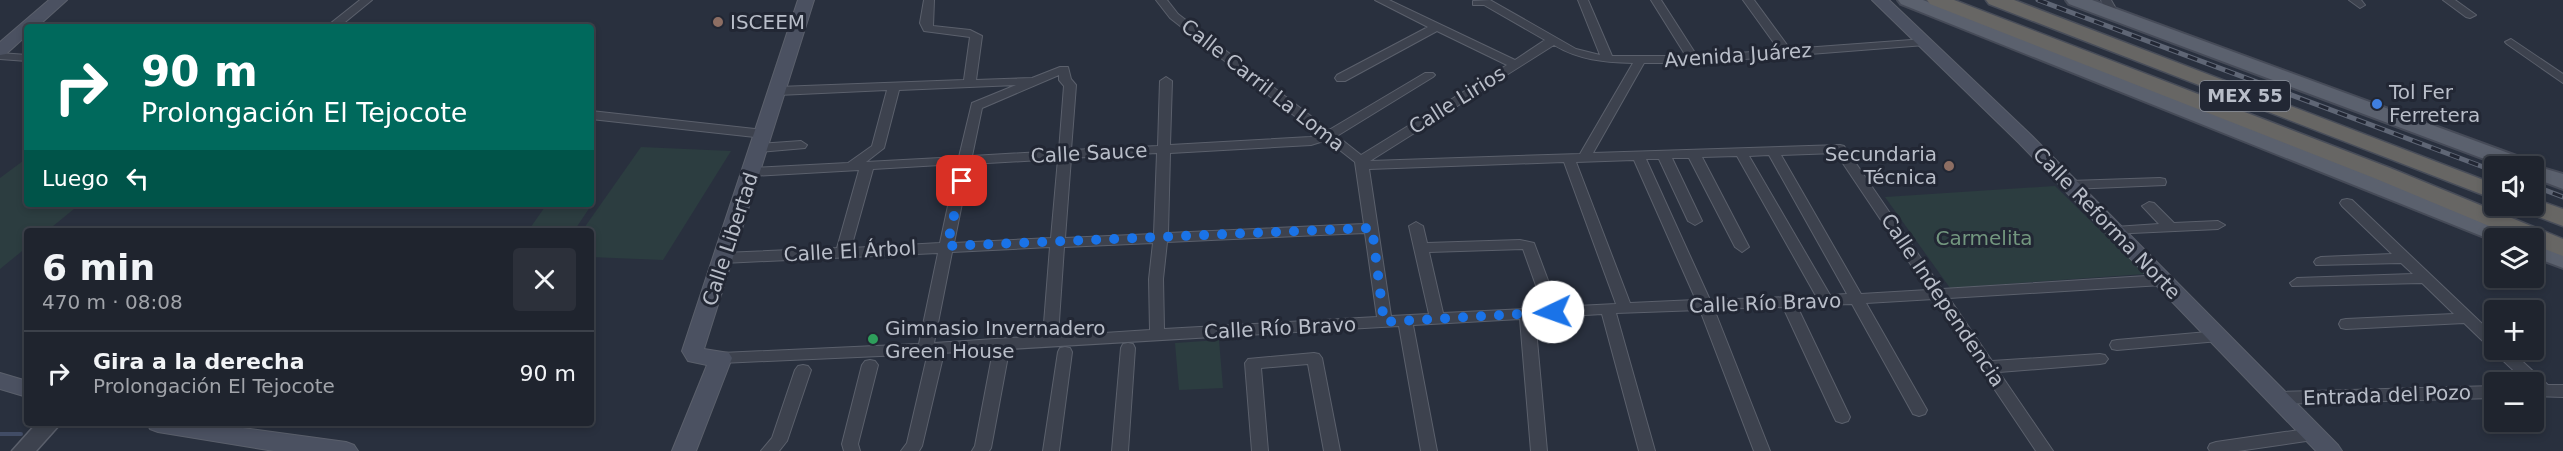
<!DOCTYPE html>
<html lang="es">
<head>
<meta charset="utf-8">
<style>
	:root { --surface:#1f242e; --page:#2c303a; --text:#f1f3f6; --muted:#a1a4aa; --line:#3c414a }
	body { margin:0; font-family:"DejaVu Sans",sans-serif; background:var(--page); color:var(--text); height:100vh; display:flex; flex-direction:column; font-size:22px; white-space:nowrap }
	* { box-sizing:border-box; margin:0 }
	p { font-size:20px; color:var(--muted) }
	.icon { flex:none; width:33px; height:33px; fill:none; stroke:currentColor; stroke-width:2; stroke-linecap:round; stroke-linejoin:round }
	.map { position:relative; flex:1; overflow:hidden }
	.drawer { position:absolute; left:24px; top:228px; width:570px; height:198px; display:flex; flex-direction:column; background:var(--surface); border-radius:6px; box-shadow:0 3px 9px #0003,0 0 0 2px var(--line) }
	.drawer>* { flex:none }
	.guide { position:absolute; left:24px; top:24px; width:570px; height:183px; border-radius:6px; box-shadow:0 3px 9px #0003,0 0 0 2px var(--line); background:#00695c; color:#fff; overflow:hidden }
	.controls { position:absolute; left:2484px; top:156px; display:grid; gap:12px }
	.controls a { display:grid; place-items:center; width:60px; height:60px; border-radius:6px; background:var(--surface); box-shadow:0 3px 9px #0003,0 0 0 2px var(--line); font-size:30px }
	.pin { position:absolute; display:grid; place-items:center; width:51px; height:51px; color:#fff; margin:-26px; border-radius:12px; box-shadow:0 3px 9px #0006 }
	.me { position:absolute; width:66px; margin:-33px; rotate:267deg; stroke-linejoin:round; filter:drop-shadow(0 0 4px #0008) }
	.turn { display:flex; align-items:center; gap:21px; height:126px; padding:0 18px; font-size:27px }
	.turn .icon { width:78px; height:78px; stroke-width:2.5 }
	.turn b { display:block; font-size:42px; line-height:51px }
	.then { display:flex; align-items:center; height:57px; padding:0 18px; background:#0003; gap:12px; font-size:22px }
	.round { display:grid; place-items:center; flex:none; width:63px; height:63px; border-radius:6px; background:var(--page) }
	.head { display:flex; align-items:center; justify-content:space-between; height:102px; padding:0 18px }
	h1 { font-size:36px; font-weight:700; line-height:45px }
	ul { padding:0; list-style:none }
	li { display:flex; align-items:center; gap:18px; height:84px; padding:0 18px; border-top:2px solid var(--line) }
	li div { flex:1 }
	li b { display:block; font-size:22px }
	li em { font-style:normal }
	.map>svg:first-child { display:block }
	.green { fill:#2c3d40 }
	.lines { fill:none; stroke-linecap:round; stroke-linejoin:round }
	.stream { stroke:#414c65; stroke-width:4 }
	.minor-casing { stroke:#5b606c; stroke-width:2 }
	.tertiary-casing { stroke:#5b606c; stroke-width:3 }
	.secondary-casing { stroke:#5b606c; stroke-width:2 }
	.primary-casing { stroke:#464b58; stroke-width:4 }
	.trunk-casing { stroke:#484d59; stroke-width:3 }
	.minor { fill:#3d424e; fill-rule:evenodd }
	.tertiary { fill:#3d424e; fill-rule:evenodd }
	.secondary { fill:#4b5161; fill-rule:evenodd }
	.primary { fill:#5b616e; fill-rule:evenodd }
	.trunk { fill:#676664; fill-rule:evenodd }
	.rail-casing { stroke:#5f6675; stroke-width:5 }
	.rail { stroke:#222734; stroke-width:3; stroke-dasharray:10; stroke-linecap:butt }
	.route { stroke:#1a73e8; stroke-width:10; stroke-dasharray:0 18 }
	.education-dot { fill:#8d6e63; stroke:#222734; stroke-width:2 }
	.shop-dot { fill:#3f7fe0; stroke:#222734; stroke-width:2 }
	.leisure-dot { fill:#2e9e5b; stroke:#222734; stroke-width:2 }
	.labels { text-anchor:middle; stroke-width:6; stroke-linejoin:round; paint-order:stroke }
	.shield { fill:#222734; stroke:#8c919c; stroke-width:1.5 }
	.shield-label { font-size:18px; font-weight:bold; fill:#b9bec9 }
	.poi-label { font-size:20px; fill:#b9bec9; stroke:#222734; text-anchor:start }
	.street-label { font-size:20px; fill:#b9bec9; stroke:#222734 }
	.park-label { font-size:20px; fill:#73977f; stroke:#222734 }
</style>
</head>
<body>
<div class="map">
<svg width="2563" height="451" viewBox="0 0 2563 451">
	<rect width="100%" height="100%" fill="#29303e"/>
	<g class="green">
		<path d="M641 147 731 151 663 260 591 257V231H582Z"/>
		<path d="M27 158V204H80L47 231H27V247L0 269V178Z"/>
		<path d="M2055 186 2145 274 1950 288 1885 197Z"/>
		<path d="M591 198H596L574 231H528L547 204H591Z"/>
		<path d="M1219 340 1223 388 1179 390 1175 343Z"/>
	</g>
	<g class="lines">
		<path class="stream" d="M0 434H21"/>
		<g class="minor-casing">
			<g id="minor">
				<path d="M360 0H372L339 27H326Z"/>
				<path d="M924 0H934L933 26 970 30 982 36 976 80 1032 78 1060 67H1068L1071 79 1076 85 1071 150 1158 146 1160 81 1166 77 1172 81 1170 145 1310 137 1319 135 1170 18 1156 0H1167L1178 14 1329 130 1425 73H1433L1435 75 1433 77 1337 136 1361 155 1507 65 1437 31 1345 81H1337L1335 78 1337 75 1428 27 1375 0H1389L1515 60 1545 40 1484 5H1473V1L1490 0 1576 49 1600 55 1578 0H1588L1612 56H1686L1651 0H1661L1697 56 1779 50 1743 0H1754L1790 49 1925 39 1931 42 1925 45 1694 63H1644L1593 153 1840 145 1844 146 1942 289 2162 275 2169 280 2162 285 1949 298 1992 361 2100 354 2105 355 2108 359 2105 363 2100 364 1999 372 2053 451H2036L1934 299 1866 303 1927 410 1925 414 1919 416 1913 414 1852 304 1797 306 1850 417 1848 421 1842 423 1836 421 1834 417 1783 307 1714 309 1770 451H1754L1700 310 1616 313 1655 451H1639L1602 314 1535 318 1547 451H1531L1520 319 1413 325 1437 451H1421L1399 326 925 354 721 363 716 362 713 358 716 354 721 353 919 344 938 253 723 263 716 258 723 253 837 248 859 170 751 176 745 172 751 168 848 163 872 146 887 90 778 95 772 91 778 87 964 80 970 37 924 31 920 23ZM1554 45C1579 60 1603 62 1633 63L1580 154 1370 161ZM1059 75V80L1064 86 1059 151 972 156 982 108ZM1016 85 972 103 959 157 866 162 884 148 899 90ZM1327 140 1355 162 1364 224 1168 233 1170 153 1311 145ZM1157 153 1154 234 1065 238 1071 158ZM1836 153 1928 290 1861 294 1781 155ZM1769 155 1847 294 1830 295 1749 156ZM1737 156 1816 296 1710 300 1646 159H1659L1688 221 1695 225 1702 221 1672 158H1689L1735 247 1742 252 1749 247 1702 157ZM1058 159 1051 238 954 243 970 164ZM1634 160 1696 300 1630 303 1576 162ZM1564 162 1616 304 1558 307 1534 243 1520 240 1427 243 1423 226 1416 222 1409 226 1429 314 1391 316 1369 169ZM957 164 940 243 851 248 873 169ZM1365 233 1377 317 1164 329 1163 279 1167 242ZM1153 243 1149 279 1150 330 1058 336 1064 247ZM1050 247 1043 336 934 343 952 252ZM1523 249 1544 308 1443 313 1429 252Z"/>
				<path d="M2101 0H2111L2119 14 2117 16H2109Z"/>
				<path d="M2349 0H2361L2365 5 2360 8Z"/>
				<path d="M2443 0H2455L2476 15 2470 18 2466 17Z"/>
				<path d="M2511 39 2563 74V83L2507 44 2505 42Z"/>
				<path d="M0 53 27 55V61L0 59Z"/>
				<path d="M591 111 764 130 770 134 764 138 591 119Z"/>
				<path d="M801 141 807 145 805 148 759 152 753 148 759 144Z"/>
				<path d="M2160 178 2165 179 2166 182 2165 185 2070 189 2063 185 2070 181Z"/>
				<path d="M2347 199 2352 200 2494 335V348L2489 347 2464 323 2346 329 2341 328 2339 324 2341 320 2346 319 2454 314 2422 283 2292 286 2290 283 2297 278 2413 274 2401 263 2316 265 2314 262 2316 259 2321 257 2392 254 2342 206 2340 203 2342 200Z"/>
				<path d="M2149 202 2154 203 2174 223 2218 221 2225 225 2218 229 2110 234 2108 231 2115 227 2159 224 2142 206Z"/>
				<path d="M2219 331 2224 332 2226 336 2224 340 2219 341 2117 350 2112 349 2110 345 2112 341 2117 340Z"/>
				<path d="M1128 343 1133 344 1135 348 1128 451H1112L1121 348 1123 344Z"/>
				<path d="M1065 347 1070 348 1072 352 1059 451H1043L1058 352 1060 348Z"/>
				<path d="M2494 348 2510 350 2548 385H2563V397L2534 396V382H2526L2496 354Z"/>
				<path d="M1000 351 1005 352 1008 356 991 448 989 451H972L975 446 992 356 995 352Z"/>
				<path d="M1314 353 1319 354 1322 358 1340 451H1324L1308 364 1261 368 1268 451H1252L1245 363 1248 359Z"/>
				<path d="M934 356 939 357 942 361 922 446 919 451H901L907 443 926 361 929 357Z"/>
				<path d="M870 360 875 361 878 365 858 444 860 451H844L842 444 862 365 865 361Z"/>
				<path d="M803 365 808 366 811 370 787 441 779 451H761L772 438 795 370 798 366Z"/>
				<path d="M2494 386V398L2279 404 2274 402 2271 398 2274 394 2279 392Z"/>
				<path d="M2313 428 2319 430 2321 434 2319 438 2313 440 2238 451H2210L2208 448 2210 444 2216 442Z"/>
			</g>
		</g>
		<g class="tertiary-casing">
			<path id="tertiary" d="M37 423H61L36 451H12Z"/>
		</g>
		<g class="secondary-casing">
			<g id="secondary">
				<path d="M49 0H67L37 27H27V35L6 54 0 55V42Z"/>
				<path d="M798 0H814L704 349 729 353 732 358 696 451H672L707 365 688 361 682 351Z"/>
				<path d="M1872 0H1889L2031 135 2338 445 2342 451H2316L2019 143Z"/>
				<path d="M0 373 27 381V397L0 389Z"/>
				<path d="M147 423H205L346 442 354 445 358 451H274L158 432 150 429Z"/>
			</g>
		</g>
		<g class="primary-casing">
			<g id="primary">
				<path d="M1898 0H1923L2516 233 2519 238H2494V241L1901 4Z"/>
				<path d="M2066 0H2092L2530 161 2532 165 2563 174V189L2534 178V166H2503L2069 4Z"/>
				<path d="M2534 241 2563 252V268L2534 257Z"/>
			</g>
		</g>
		<g class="trunk-casing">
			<g id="trunk">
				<path d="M1927 0H1954L2390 168 2563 239V256L2534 245V238H2518L2374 178 1930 4Z"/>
				<path d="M1986 0H2014L2494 184V199L1989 4Z"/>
				<path d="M2534 199 2563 209V226L2523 211 2520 206H2534Z"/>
			</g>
		</g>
		<use href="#minor" class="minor"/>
		<use href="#tertiary" class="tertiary"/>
		<use href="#secondary" class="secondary"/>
		<use href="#primary" class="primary"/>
		<use href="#trunk" class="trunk"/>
		<g class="rail-casing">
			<g id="rail">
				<path d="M2038 0 2494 171"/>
				<path d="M2534 186 2563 197"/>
			</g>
		</g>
		<use href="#rail" class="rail"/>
	</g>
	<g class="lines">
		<path class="route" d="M962 181 947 246 1372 228 1384 322 1553 312"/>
	</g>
	<g class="education-dot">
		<circle cx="718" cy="22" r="6"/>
		<circle cx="1949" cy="166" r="6"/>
	</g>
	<circle class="shop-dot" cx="2377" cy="104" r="6"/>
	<circle class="leisure-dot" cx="873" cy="339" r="6"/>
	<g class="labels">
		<rect class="shield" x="2200" y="81" width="90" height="30" rx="4.5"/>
		<g class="shield-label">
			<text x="2245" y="102">MEX 55</text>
		</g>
		<g class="poi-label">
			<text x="730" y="29">ISCEEM</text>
			<text x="2389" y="99">Tol Fer<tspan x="2389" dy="23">Ferretera</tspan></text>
			<text x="1937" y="161" text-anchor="end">Secundaria<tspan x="1937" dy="23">Técnica</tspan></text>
			<text x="885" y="335">Gimnasio Invernadero<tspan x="885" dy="23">Green House</tspan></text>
		</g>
		<g class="street-label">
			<text transform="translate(1738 55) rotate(-4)" y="7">Avenida Juárez</text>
			<text transform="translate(1263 85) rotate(38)" y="7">Calle Carril La Loma</text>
			<text transform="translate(1457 100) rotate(-32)" y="7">Calle Lirios</text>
			<text transform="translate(1089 153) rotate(-3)" y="7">Calle Sauce</text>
			<text transform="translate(2107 223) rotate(46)" y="7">Calle Reforma Norte</text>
			<text transform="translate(730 239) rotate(-72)" y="7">Calle Libertad</text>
			<text transform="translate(850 251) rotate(-3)" y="7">Calle El Árbol</text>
			<text transform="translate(1943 300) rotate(56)" y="7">Calle Independencia</text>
			<text transform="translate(1765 303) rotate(-2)" y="7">Calle Río Bravo</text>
			<text transform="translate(1280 328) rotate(-3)" y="7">Calle Río Bravo</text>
			<text transform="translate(2387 395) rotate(-2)" y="7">Entrada del Pozo</text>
		</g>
		<g class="park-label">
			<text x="1984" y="245">Carmelita</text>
		</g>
	</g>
</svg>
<div class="controls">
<a><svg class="icon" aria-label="sound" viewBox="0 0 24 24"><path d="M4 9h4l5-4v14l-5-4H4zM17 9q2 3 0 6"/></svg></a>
<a><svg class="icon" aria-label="layers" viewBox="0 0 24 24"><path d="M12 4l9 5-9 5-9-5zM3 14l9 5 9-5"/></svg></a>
<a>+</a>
<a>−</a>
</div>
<div class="pin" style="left:962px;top:181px;background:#d93025"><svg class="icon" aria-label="arrive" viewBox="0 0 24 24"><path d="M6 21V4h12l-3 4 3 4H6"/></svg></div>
<svg class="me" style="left:1553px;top:312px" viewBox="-20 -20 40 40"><circle r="19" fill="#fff"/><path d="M0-13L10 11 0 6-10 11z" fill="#1a73e8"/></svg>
<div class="guide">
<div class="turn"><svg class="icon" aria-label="right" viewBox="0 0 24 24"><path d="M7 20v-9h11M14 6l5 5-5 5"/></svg><div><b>90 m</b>Prolongación El Tejocote</div></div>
<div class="then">Luego<svg class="icon" aria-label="left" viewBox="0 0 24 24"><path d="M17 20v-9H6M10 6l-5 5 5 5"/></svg></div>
</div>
<section class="drawer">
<div class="head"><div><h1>6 min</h1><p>470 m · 08:08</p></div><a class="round"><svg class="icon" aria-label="close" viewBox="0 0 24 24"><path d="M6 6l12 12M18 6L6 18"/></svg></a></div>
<ul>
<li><svg class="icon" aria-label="right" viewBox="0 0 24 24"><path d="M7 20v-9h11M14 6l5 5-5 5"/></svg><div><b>Gira a la derecha</b><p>Prolongación El Tejocote</p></div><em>90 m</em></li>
</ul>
</section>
</div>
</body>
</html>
